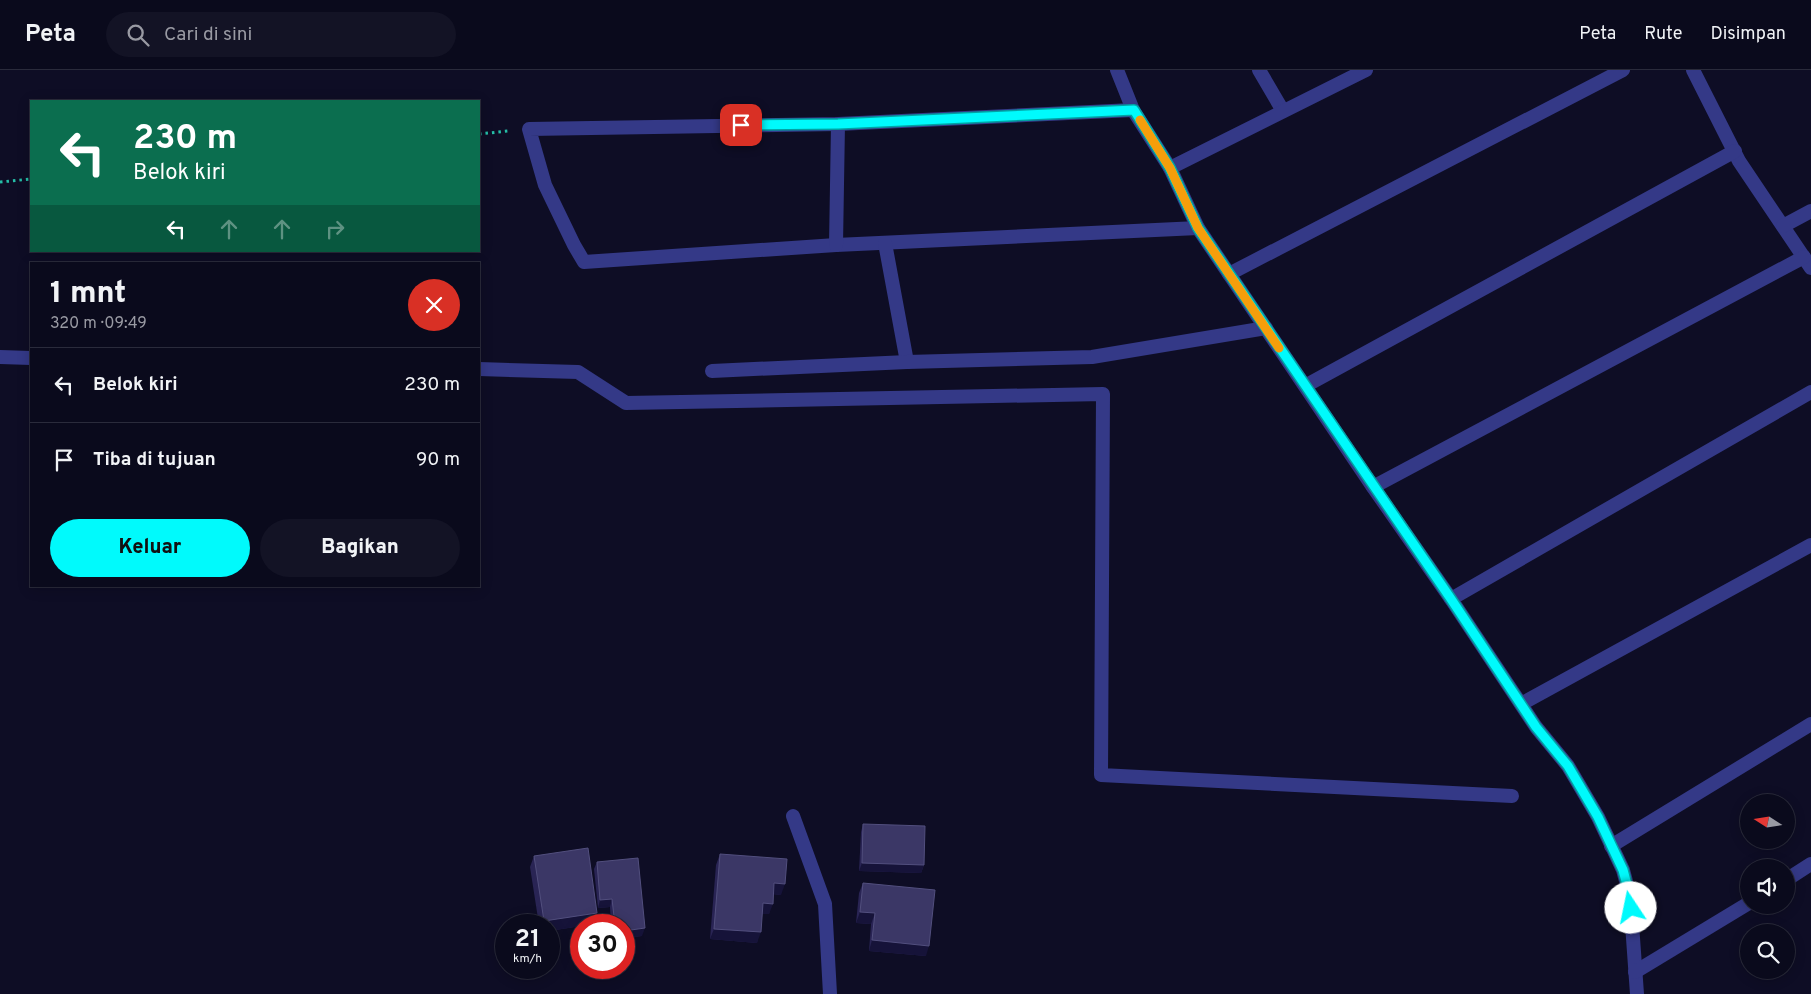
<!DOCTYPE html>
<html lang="id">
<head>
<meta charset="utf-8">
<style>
	:root { --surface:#0a0a1c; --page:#131325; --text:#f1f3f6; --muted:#999aa3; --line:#2a2b3b; --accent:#00fafc }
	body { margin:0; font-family:Overpass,sans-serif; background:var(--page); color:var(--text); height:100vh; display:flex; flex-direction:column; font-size:19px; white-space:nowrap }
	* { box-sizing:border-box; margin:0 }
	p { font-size:16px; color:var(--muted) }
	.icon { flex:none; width:28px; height:28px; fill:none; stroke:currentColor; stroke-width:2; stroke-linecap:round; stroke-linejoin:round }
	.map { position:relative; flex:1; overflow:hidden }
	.panel { position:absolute; left:30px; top:192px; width:450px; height:325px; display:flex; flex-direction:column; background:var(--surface); border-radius:0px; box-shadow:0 2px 12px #0003,0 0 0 1px var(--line) }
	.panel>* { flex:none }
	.top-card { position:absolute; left:30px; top:30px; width:450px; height:152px; border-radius:0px; box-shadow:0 2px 12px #0003,0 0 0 1px var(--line); background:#0b6e4f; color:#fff; overflow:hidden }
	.needle { width:32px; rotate:282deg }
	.fabs { position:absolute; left:1740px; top:724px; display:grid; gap:10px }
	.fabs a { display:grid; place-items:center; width:55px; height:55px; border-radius:50%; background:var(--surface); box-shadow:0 2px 12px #0003,0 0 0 1px var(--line); font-size:25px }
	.speed { position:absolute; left:495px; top:844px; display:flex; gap:10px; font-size:25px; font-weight:700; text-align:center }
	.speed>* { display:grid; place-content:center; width:65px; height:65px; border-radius:50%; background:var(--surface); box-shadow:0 2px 12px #0003,0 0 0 1px var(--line); line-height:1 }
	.speed small { font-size:12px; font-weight:400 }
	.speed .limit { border:8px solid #d22; background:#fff; color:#111 }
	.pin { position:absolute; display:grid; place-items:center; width:42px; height:42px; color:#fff; margin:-21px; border-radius:10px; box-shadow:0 2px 8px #0006 }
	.me { position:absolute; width:55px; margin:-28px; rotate:349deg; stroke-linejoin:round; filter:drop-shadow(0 0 4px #0008) }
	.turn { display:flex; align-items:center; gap:18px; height:105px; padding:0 20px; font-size:22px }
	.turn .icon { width:65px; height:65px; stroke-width:2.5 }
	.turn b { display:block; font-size:35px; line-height:42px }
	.lanes { display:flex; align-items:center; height:48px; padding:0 20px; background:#0003; justify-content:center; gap:25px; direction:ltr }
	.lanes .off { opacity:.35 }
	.round { display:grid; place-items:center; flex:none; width:52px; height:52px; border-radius:26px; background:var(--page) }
	.overview { display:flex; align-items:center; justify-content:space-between; height:85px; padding:0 20px }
	h1 { font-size:30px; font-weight:800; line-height:38px }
	.action { display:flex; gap:10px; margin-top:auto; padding:10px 20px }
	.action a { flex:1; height:58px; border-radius:30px; background:var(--accent); color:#111; font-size:20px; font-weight:800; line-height:58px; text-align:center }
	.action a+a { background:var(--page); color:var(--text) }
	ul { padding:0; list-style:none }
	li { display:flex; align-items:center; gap:15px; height:75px; padding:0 20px; border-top:1px solid var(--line) }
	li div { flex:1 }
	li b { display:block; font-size:19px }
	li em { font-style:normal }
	header { display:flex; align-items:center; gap:30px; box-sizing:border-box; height:70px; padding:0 25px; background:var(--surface); border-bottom:1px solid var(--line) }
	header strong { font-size:24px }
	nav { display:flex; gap:28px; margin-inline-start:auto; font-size:18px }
	.search { width:350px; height:45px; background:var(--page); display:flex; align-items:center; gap:12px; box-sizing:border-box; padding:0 18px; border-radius:28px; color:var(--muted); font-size:19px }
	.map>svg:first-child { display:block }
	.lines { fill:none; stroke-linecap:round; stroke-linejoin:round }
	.path { stroke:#25bea7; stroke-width:3; stroke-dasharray:2.5 4; stroke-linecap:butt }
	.minor { stroke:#343987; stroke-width:14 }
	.wall { fill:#292454 }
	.shaded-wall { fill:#161339 }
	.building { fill:#3b3766; stroke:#524f7e }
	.route-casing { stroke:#00a2a4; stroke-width:12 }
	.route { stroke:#00fafc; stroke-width:9 }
	.slow { stroke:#f59e0b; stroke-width:9 }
</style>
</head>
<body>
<header>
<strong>Peta</strong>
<div class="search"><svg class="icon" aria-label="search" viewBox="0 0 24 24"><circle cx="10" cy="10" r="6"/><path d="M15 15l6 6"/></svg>Cari di sini</div>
<nav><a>Peta</a><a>Rute</a><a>Disimpan</a></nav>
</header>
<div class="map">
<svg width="1811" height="924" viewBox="0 0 1811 924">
	<rect width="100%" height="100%" fill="#0e0d25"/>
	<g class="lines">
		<g class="path">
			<path d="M479 64 508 61"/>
			<path d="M0 112 31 109"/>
		</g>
		<g class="minor">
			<path d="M1117 0 1133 40 1170 98 1198 158 1373 417 1451 529 1536 657 1568 696 1598 747 1623 800 1630 826 1637 924"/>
			<path d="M1259 0 1283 41"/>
			<path d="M1693 0 1739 91 1811 198"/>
			<path d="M1133 40 838 54 529 59 545 115 574 175 584 192 836 175 1198 158"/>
			<path d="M1170 98 1366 0"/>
			<path d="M1783 156 1811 141"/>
			<path d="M885 173 907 292"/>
			<path d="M836 175 838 54"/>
			<path d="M1229 204 1623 0"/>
			<path d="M0 287 31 288"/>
			<path d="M479 299 578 302 626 333 1103 324 1101 705 1512 726"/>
			<path d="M712 301 907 292 1092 287 1266 258"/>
			<path d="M1305 316 1735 81"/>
			<path d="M1373 417 1804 187"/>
			<path d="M1451 529 1811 322"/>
			<path d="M1521 634 1811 475"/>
			<path d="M793 746 825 834 830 924"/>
			<path d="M1611 776 1811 654"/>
			<path d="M1786 810 1811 794"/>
			<path d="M1635 902 1749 833"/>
		</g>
	</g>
	<g class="wall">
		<path d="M863 754 924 795 921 803 859 801 861 762Z"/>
		<path d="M720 784 781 825 773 824 769 844H762L757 873 710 869 716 795Z"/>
		<path d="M534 786 593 854 581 855V856L549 861V855H539L530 797Z"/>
		<path d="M597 792 642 866 624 868V855H611L610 837 598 838 594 799Z"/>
		<path d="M863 813 926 886 869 881 871 854 856 853 859 823Z"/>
	</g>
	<g class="shaded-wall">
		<path d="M862 793 924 795 921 803 859 801Z"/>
		<path d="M774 813 785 814 781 825 770 824Z"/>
		<path d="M612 829 610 837 598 838 600 830Z"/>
		<path d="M763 833 773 834 769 844H759Z"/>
		<path d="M860 842 875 843 871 854 856 853Z"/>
		<path d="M597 843 593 854 581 855V856L549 861V855H543L544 851Z"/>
		<path d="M645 858 642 866 624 868V861Z"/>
		<path d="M714 859 761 862 757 873 710 869Z"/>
		<path d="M872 870 929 876 926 886 869 881Z"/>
	</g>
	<g class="building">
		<path d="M863 754 925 756 924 795 862 793Z"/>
		<path d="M588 778 597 843 544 851 534 786Z"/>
		<path d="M720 784 787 789 785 814 774 813 773 834 763 833 761 862 714 859Z"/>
		<path d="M638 788 645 858 624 861V855H615L612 829 600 830 597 792Z"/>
		<path d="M863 813 935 820 929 876 872 870 875 843 860 842Z"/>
	</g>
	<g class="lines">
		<g class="route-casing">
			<path id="route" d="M741 55 838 54 1134 40 1170 98 1198 158 1451 529 1536 657 1568 696 1598 747 1623 800 1630 826 1631 838"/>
		</g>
		<use href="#route" class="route"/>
		<path class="slow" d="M1140 50 1170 98 1198 158 1279 278"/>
	</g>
</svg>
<div class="fabs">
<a><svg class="needle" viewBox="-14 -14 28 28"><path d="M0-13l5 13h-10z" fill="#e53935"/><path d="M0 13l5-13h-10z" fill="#999aa3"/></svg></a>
<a><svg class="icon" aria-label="sound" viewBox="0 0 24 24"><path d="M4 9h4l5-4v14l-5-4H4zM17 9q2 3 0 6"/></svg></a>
<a><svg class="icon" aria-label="search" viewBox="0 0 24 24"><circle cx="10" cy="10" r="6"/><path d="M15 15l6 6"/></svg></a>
</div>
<div class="speed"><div>21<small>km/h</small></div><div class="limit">30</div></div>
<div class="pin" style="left:741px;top:55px;background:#d93025"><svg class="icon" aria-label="arrive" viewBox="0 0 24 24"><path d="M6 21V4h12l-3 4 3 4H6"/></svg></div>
<svg class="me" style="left:1631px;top:838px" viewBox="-20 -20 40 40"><circle r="19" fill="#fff"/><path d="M0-13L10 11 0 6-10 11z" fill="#00fafc"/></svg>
<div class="top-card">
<div class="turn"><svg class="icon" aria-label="left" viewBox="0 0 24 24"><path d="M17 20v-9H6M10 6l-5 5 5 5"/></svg><div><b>230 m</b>Belok kiri</div></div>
<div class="lanes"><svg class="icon" aria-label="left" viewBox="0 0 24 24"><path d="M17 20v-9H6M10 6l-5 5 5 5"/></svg><svg class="icon off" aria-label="ahead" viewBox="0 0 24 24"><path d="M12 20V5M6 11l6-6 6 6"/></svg><svg class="icon off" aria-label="ahead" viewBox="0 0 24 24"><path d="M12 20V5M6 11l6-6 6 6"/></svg><svg class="icon off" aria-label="right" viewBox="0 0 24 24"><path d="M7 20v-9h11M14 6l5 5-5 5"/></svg></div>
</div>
<section class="panel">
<div class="overview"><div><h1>1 mnt</h1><p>320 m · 09:49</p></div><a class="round" style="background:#d93025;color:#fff"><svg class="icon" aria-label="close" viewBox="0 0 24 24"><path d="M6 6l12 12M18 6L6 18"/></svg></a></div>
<ul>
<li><svg class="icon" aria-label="left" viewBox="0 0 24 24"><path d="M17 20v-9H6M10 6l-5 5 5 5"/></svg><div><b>Belok kiri</b></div><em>230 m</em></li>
<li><svg class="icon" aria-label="arrive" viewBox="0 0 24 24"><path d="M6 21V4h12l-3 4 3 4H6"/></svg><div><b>Tiba di tujuan</b></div><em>90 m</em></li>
</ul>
<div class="action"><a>Keluar</a><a>Bagikan</a></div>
</section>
</div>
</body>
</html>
